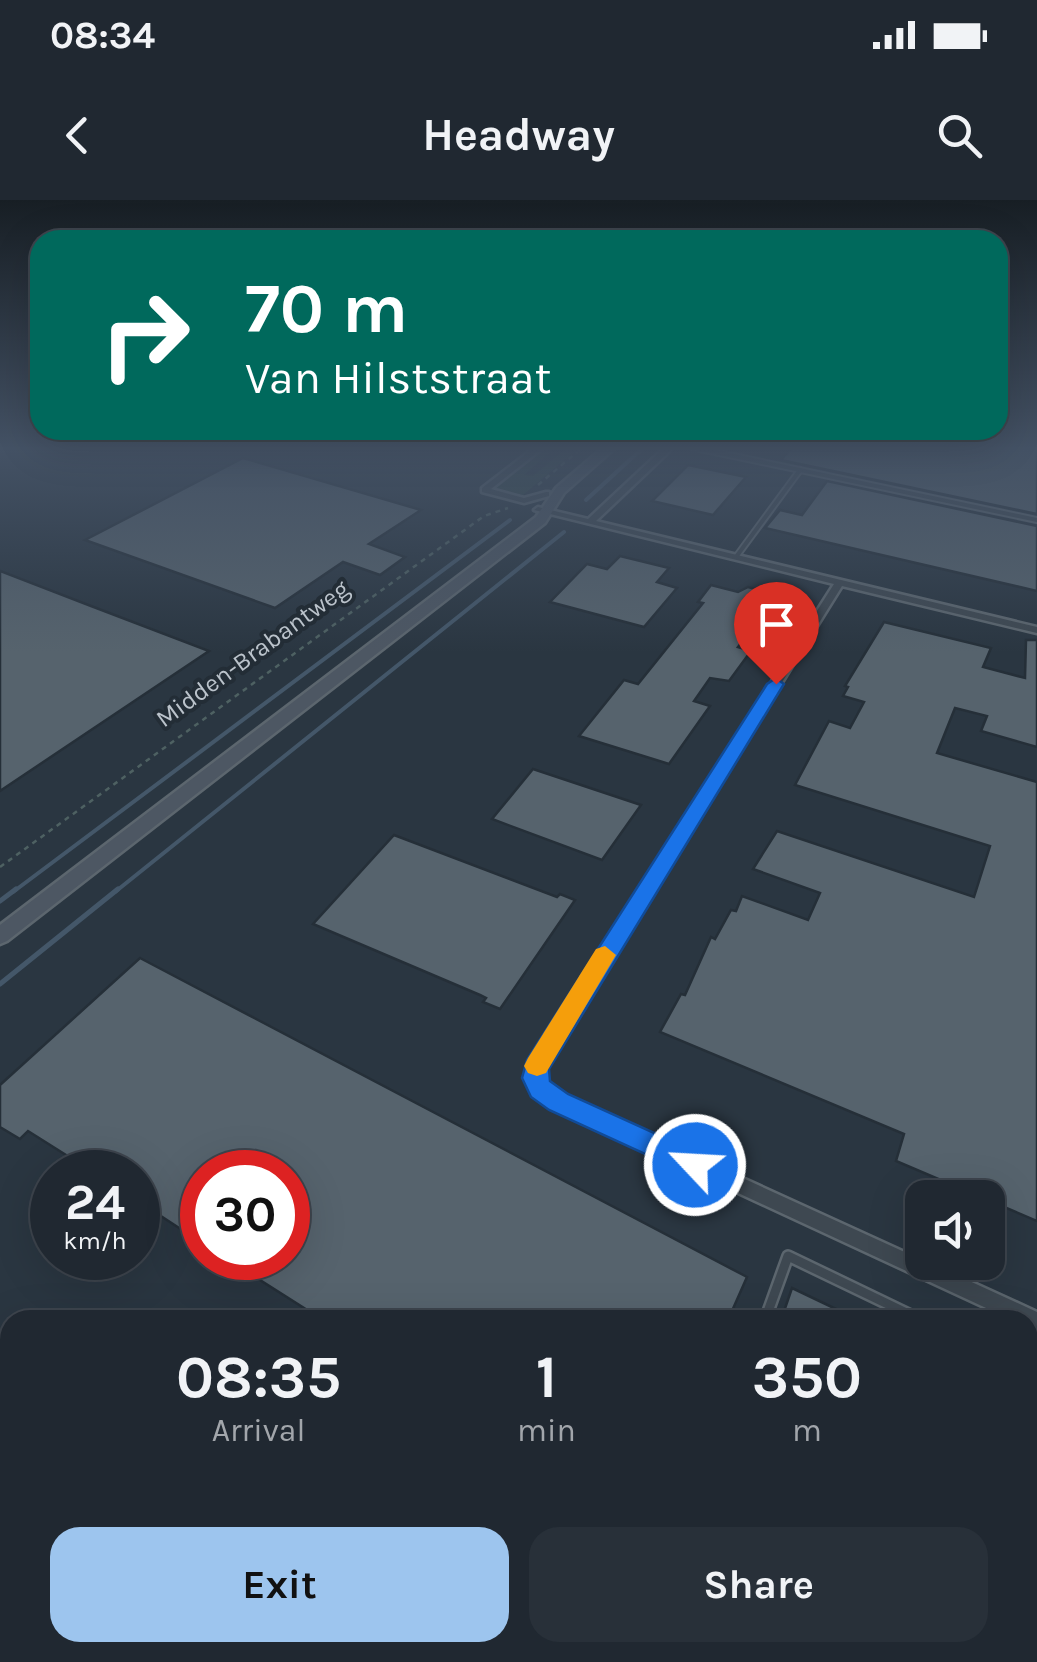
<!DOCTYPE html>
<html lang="en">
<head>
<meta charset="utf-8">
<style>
	:root { --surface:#202831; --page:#283039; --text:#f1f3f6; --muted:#a2a6ab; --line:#3d444d; --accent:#9dc5ee }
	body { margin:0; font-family:Karla,sans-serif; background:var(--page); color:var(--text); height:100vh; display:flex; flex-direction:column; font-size:38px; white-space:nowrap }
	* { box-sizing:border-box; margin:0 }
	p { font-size:32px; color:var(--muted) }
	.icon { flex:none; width:55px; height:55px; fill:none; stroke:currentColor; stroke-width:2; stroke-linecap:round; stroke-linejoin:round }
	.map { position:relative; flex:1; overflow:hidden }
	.side { position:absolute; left:0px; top:1110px; width:1038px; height:352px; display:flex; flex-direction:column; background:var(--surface); border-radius:30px 30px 0 0; box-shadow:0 10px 40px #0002,0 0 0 2px var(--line) }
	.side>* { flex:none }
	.guide { position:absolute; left:30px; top:30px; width:978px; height:210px; border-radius:30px; box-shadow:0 10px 40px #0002,0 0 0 2px var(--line); background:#00695c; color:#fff; overflow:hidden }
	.controls { position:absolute; left:905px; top:980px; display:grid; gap:20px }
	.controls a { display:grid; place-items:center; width:100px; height:100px; border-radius:20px; background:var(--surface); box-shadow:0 10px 40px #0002,0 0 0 2px var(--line); font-size:50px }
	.speed { position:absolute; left:30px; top:950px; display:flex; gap:20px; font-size:50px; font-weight:700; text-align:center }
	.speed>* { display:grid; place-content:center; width:130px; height:130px; border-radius:50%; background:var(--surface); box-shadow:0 10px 40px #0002,0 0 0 2px var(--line); line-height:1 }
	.speed small { font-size:25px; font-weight:400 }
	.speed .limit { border:15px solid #d22; background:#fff; color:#111 }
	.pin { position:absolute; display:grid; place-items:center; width:85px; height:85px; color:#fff; margin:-102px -42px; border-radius:50% 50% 50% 0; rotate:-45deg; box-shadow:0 0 10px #0007 }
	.pin .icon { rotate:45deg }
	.me { position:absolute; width:110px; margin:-55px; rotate:295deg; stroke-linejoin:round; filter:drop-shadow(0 0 8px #0008) }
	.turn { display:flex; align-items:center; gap:35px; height:210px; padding:0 50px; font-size:45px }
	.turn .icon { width:130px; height:130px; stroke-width:2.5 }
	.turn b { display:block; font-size:70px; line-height:85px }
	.eta { display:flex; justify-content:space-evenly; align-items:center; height:170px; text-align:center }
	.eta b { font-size:60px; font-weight:700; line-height:70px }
	.cta { display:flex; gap:20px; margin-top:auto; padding:20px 50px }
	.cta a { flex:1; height:115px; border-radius:30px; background:var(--accent); color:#111; font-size:40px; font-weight:700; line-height:115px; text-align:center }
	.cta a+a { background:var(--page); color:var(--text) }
	.status { display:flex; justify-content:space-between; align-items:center; height:70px; padding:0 50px; background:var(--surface); direction:ltr }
	.status svg { height:28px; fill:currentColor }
	header { display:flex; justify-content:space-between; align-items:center; height:130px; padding:0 50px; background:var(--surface); font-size:45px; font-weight:700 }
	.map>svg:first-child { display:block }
	.green { fill:#2f4544 }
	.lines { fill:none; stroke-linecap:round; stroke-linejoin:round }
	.stream-far2 { stroke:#445769; stroke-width:4 }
	.stream-far1 { stroke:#445769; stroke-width:5 }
	.stream { stroke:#445769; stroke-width:8 }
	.building { fill:#56636d; stroke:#252f38; stroke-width:2.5 }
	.lane-far1-casing { stroke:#5c666e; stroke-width:8 }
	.lane-casing { stroke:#5c666e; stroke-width:14 }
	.street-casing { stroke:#5c666e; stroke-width:5 }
	.secondary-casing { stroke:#5c666e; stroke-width:5 }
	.path-far1 { stroke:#4e6162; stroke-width:2.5; stroke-dasharray:5 5; stroke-linecap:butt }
	.path { stroke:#4e6162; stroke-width:4; stroke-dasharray:11 11; stroke-linecap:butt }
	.lane-far1 { stroke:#3e4851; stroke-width:4 }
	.lane { stroke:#3e4851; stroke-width:9 }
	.street { fill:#3e4851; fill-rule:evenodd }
	.secondary { fill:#4d5763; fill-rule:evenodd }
	.route { fill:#1a73e8; stroke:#114b97; stroke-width:2.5 }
	.slow { fill:#f59e0b }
	.labels { text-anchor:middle; stroke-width:8; stroke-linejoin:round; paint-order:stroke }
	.far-street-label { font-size:25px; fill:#bbc3cb; stroke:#232d36 }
</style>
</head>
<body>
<div class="status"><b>08:34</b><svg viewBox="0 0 49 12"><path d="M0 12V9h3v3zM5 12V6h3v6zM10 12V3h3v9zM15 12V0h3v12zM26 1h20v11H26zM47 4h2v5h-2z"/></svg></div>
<header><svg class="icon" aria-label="back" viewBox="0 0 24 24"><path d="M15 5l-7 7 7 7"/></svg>Headway<svg class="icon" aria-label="search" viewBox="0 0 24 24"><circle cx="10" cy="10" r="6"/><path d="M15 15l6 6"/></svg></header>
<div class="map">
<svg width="1037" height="1462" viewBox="0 0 1037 1462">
	<rect width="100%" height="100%" fill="#2a3641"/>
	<path class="green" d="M546 247H556L524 275 533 276 568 247H580L523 295 494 288Z"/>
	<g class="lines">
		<g class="stream-far2">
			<path d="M586 300 644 247"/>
			<path d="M13 692 510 320"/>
			<path d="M115 692 564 332"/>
		</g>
		<g class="stream-far1">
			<path d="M0 701 16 689"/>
			<path d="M0 784 118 689"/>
		</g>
		<path class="stream" d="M0 1448 12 1462"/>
	</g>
	<g class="building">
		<path d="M792 247H1037V314L781 260Z"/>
		<path d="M243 258 421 310 369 344 405 357 380 375 343 362 275 408 85 340Z"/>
		<path d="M688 265 746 277 713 315 652 301Z"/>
		<path d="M827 281 1037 326V391L765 328 780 310 802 315Z"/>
		<path d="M620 356 669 368 657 382 677 388 644 427 550 402 587 364 607 369Z"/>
		<path d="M0 371 91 406 209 451 0 591Z"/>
		<path d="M711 385 738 392 748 387 787 397 779 409 771 407 760 418 738 447 751 451 729 481 710 478 694 501 710 506 669 564 579 536 624 480 638 484 703 403 698 402Z"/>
		<path d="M884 422 991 448 983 467 1025 478 1026 440H1037V547L981 531 987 516 955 508 937 553 1037 582V1021L896 961 904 934 660 832 681 794 685 795 711 737 715 739 731 710 736 711 742 696 808 720 820 693 753 669 777 631 974 697 990 646 795 585 829 521 850 528 864 502 843 496 848 487 845 486Z"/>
		<path d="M533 569 641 605 602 660 492 619Z"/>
		<path d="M394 635 557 697 560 694 575 700 500 809 483 802 486 798 480 795 313 724Z"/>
		<path d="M140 758 747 1077 728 1120H323L225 1058H288V972H202V1043L138 1001V972H93L28 931 20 939 0 927V885Z"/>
		<path d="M792 1088 859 1120H781Z"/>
	</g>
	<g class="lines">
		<g class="lane-far1-casing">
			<g id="lane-far1">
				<path d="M691 247 1037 320"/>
				<path d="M736 357 800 270"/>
			</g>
		</g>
		<g class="lane-casing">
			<g id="lane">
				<path d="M765 1120 788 1056 921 1120"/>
				<path d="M1028 1172 1037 1176"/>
				<path d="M641 1462 645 1452"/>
			</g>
		</g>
		<g class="street-casing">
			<g id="street">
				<path d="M535 247H544L491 289 524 298 546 292H549V296L524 303 482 292V288Z"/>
				<path d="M665 247H674L596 321 1037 427V433L842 386 549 857 543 878 547 884 565 897 922 1060V1062H928L1037 1112V1131L1028 1127V1120H1012L553 907 535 894 527 879 537 851 834 384 534 310 538 307 588 319Z"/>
			</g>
		</g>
		<g class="secondary-casing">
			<path id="secondary" d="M604 247H616L564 293 545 323 7 741 0 744V725L536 317 556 288Z"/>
		</g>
		<g class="path-far1">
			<path d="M538 285 583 247"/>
			<path d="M0 667 484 316 508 308"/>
		</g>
		<g class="path">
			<path d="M0 1374 10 1385"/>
			<path d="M72 1452 80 1462"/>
		</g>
		<use href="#lane-far1" class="lane-far1"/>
		<use href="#lane" class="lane"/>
		<use href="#street" class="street"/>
		<use href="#secondary" class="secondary"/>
	</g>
	<linearGradient id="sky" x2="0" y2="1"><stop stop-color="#171e24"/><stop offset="0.55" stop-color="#445265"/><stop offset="1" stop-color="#445265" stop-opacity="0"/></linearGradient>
	<rect width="1037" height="452" fill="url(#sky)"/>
	<path class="route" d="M776 478 784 484 549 869 550 881 568 894 705 956 709 965 705 974 695 977 549 910 531 897 522 878 527 860 767 484Z"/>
	<path class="slow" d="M605 746 616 755 546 873 537 876 528 873 524 866 528 858 596 749Z"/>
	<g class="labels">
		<g class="far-street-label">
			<text transform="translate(252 453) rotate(-36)" y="9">Midden-Brabantweg</text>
		</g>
	</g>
</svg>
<div class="controls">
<a><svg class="icon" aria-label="sound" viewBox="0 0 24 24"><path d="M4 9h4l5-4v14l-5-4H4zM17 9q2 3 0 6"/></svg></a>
</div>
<div class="speed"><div>24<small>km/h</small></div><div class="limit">30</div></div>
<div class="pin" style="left:776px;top:484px;background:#d93025"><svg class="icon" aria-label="arrive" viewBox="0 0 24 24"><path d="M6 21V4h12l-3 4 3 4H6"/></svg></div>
<svg class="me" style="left:695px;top:965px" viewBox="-20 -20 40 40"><circle r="17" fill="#1a73e8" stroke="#fff" stroke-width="3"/><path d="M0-11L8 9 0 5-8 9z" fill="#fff"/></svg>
<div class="guide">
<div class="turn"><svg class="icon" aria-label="right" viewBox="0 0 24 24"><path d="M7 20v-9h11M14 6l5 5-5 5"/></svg><div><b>70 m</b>Van Hilststraat</div></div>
</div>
<section class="side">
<div class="eta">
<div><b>08:35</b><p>Arrival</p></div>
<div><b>1</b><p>min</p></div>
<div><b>350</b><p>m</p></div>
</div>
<div class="cta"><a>Exit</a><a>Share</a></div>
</section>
</div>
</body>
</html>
